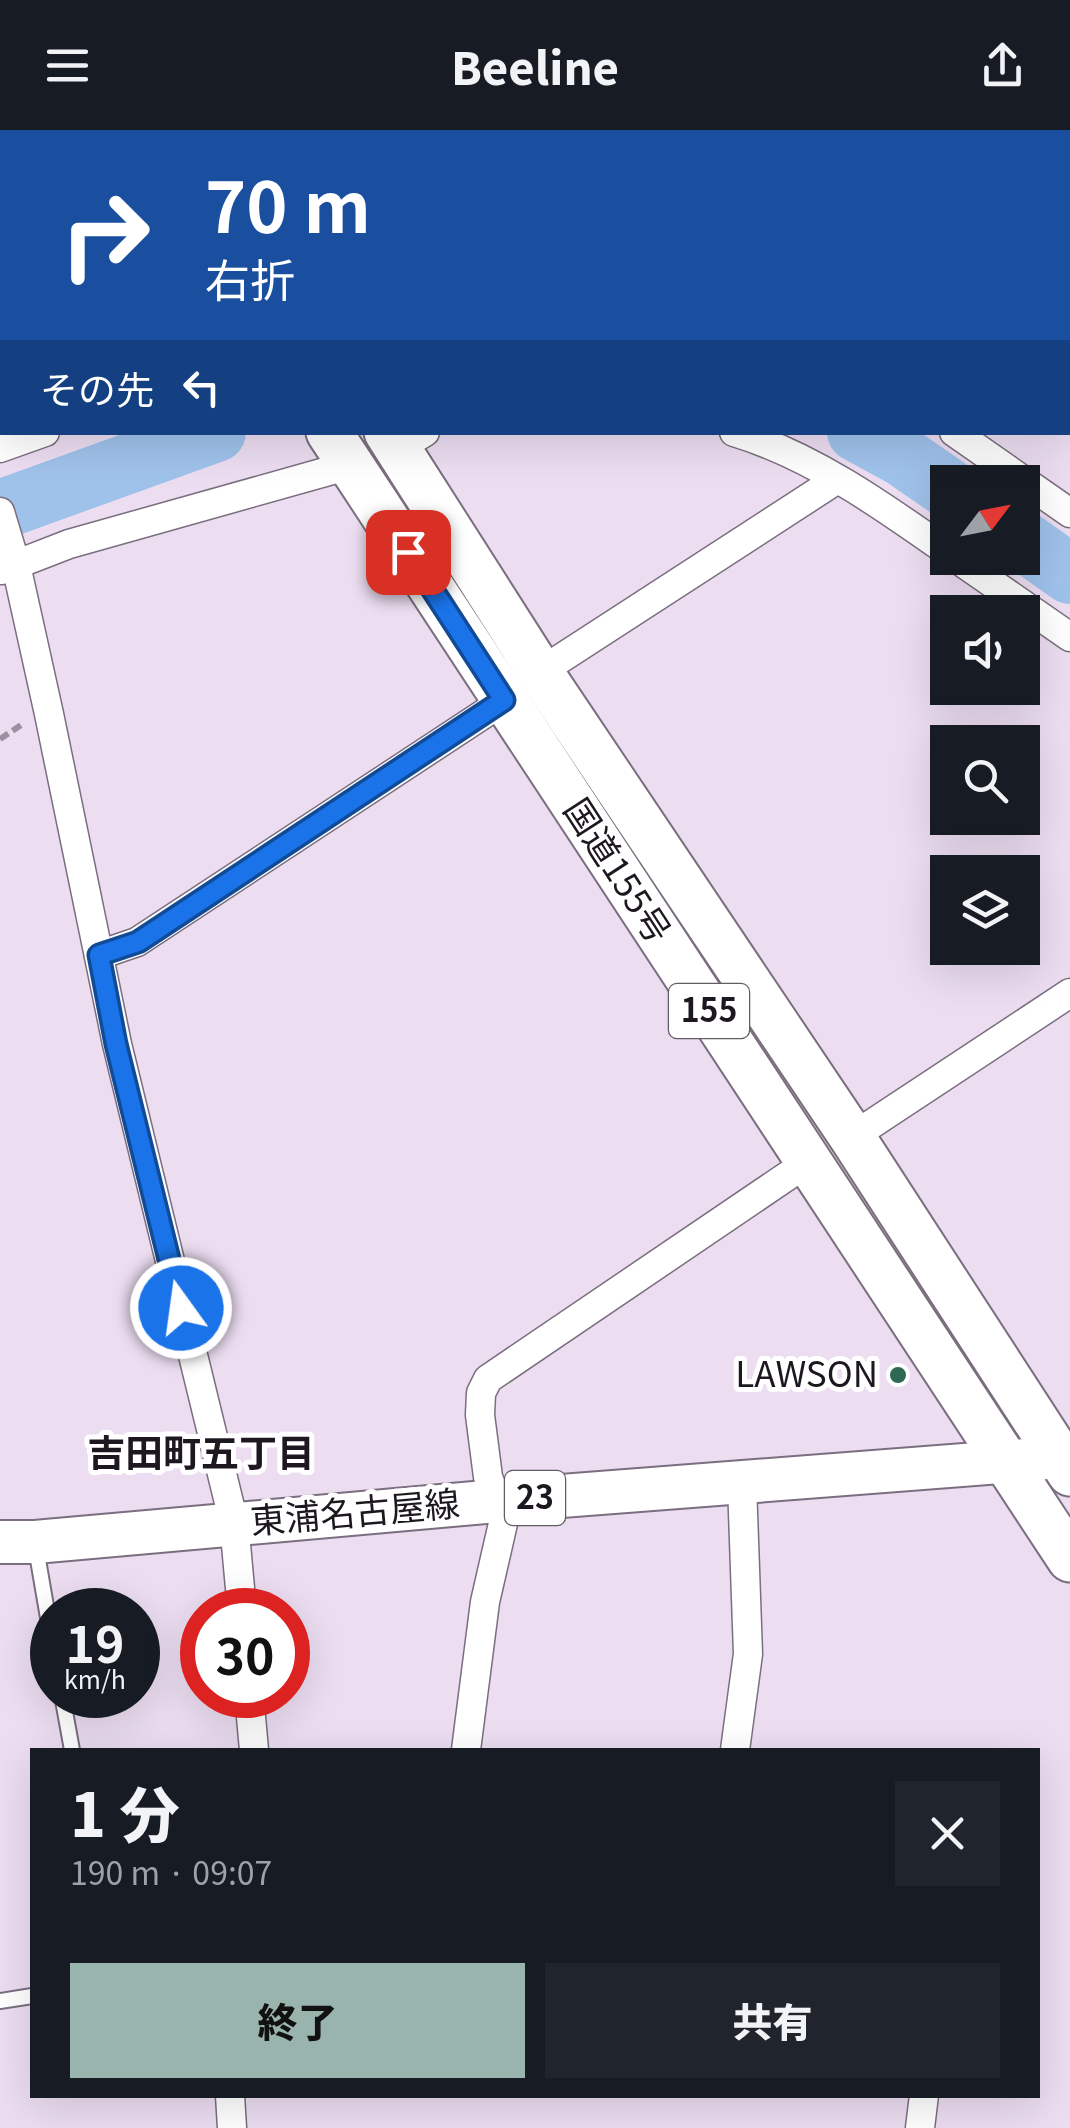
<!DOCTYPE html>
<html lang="ja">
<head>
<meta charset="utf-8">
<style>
	:root { --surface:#171b24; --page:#20242c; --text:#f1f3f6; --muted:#9ea1a6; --accent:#99b4ac }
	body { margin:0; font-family:Georgia,"Noto Sans JP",serif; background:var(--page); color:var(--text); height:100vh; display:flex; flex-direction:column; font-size:38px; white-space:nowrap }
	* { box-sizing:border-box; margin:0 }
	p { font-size:32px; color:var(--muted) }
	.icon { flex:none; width:55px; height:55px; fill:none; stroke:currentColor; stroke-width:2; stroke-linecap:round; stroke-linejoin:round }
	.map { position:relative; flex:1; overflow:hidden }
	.panel { position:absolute; left:30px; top:1618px; width:1010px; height:350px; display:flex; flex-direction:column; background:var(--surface); border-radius:0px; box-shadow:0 10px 40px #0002 }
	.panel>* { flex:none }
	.top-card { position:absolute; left:0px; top:0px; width:1070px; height:305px; box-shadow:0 10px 40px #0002; background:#1a4fa0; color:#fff; overflow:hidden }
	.needle { width:65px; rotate:58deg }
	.fabs { position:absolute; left:930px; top:335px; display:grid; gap:20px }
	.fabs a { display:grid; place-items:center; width:110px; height:110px; border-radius:0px; background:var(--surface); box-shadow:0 10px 40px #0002; font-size:50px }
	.speed { position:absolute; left:30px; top:1458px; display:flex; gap:20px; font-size:50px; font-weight:700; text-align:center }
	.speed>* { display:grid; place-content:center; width:130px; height:130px; border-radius:50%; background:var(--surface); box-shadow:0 10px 40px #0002; line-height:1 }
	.speed small { font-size:25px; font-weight:400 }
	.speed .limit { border:15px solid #d22; background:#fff; color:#111 }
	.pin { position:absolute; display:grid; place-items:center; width:85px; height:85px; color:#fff; margin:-42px; border-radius:20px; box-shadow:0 5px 15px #0006 }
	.me { position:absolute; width:110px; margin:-55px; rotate:346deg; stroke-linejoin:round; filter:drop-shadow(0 0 8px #0008) }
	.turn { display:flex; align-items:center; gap:35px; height:210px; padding:0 40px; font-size:45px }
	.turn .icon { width:130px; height:130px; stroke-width:2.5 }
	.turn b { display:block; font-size:70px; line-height:85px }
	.then { display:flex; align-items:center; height:95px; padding:0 40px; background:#0003; gap:20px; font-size:38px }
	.round { display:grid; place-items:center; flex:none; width:105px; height:105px; border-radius:0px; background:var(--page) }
	.head { display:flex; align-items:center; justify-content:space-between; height:170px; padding:0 40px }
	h1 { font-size:60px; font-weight:800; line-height:75px }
	.action { display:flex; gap:20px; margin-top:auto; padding:20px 40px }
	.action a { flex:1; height:115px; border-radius:0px; background:var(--accent); color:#111; font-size:40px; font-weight:800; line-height:115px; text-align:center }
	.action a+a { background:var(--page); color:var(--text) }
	header { display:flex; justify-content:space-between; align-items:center; height:130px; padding:0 40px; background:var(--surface); font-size:45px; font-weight:800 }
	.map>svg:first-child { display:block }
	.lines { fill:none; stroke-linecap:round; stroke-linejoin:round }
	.river { stroke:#9fc2eb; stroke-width:60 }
	.service-casing { stroke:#7a6e7f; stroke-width:18 }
	.minor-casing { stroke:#7a6e7f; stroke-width:31 }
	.primary-casing { stroke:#7a6e7f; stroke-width:46 }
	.trunk-casing { stroke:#7a6e7f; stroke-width:49 }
	.path { stroke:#9b909f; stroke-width:6; stroke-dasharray:10 5; stroke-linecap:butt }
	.service { stroke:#fff; stroke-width:14 }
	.minor { stroke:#fff; stroke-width:28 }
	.primary { stroke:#fff; stroke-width:42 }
	.trunk { stroke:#fff; stroke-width:45 }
	.route-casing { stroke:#114b97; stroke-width:25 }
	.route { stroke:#1a73e8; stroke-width:18 }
	.poi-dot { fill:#2d6852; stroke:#fff; stroke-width:4 }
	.labels { text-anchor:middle; stroke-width:10; stroke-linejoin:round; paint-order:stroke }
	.shield { fill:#fff; stroke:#615d62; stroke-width:2.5 }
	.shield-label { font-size:32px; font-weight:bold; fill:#1d181f }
	.street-label { font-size:35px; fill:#1d181f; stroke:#fff }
	.poi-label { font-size:35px; fill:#1d181f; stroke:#fff; text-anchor:end }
	.neighbourhood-label { font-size:38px; font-weight:bold; fill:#1d181f; stroke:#fff }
</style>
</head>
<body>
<header><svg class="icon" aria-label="menu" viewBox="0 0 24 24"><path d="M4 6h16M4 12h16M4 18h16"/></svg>Beeline<svg class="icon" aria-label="share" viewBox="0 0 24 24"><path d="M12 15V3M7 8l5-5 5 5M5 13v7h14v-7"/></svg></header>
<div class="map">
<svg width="1070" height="1998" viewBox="0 0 1070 1998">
	<rect width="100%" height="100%" fill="#ecddf1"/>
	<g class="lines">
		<g class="river">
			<path d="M857 302 903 327 948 358"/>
			<path d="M0 380 216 302"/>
			<path d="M1022 410 1070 444"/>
		</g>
		<g class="service-casing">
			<g id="service">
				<path d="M36 1418 52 1511"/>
				<path d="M62 1565 72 1620"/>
				<path d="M0 1871 32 1866"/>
			</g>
		</g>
		<g class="minor-casing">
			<g id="minor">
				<path d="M780 2 784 0"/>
				<path d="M734 302C811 325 883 376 948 422"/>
				<path d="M954 302 1070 383"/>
				<path d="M0 318 45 302"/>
				<path d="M397 319 425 302"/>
				<path d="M0 382 16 435 49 584 117 914 234 1393 242 1480"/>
				<path d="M956 428 1070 507"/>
				<path d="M2 440 69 414 350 335"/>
				<path d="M540 542 836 350"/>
				<path d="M99 825 137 812 505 570"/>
				<path d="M852 1007 1070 863"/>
				<path d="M249 1565 254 1620"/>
				<path d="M466 1620 485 1472 504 1389 488 1347 480 1285 481 1263 488 1249 808 1032"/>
				<path d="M735 1620 748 1524 742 1354"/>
				<path d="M230 1965 232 1998"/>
				<path d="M920 1998 924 1965"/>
			</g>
		</g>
		<g class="primary-casing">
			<path id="primary" d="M0 1412H35L497 1371 1040 1329"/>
		</g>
		<g class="trunk-casing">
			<g id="trunk">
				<path d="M132 0 134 2"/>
				<path d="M188 0 190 2"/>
				<path d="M329 302 1070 1429"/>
				<path d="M387 302 540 542 852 1007 1070 1343"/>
			</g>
		</g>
		<path class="path" d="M0 609 21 595"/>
		<use href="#service" class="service"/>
		<use href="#minor" class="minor"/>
		<use href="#primary" class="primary"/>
		<use href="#trunk" class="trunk"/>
	</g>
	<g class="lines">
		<g class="route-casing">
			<path id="route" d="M181 1178 116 914 99 825 138 812 504 570 408 422"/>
		</g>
		<use href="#route" class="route"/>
	</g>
	<circle class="poi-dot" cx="898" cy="1245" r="10"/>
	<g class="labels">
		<g class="shield">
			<rect x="669" y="854" width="80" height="54" rx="8"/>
			<rect x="505" y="1341" width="60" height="54" rx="8"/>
		</g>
		<g class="shield-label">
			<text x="709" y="892">155</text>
			<text x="535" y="1379">23</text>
		</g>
		<g class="street-label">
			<text transform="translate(617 741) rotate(57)" y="12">国道155号</text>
			<text transform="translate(355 1383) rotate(-5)" y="12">東浦名古屋線</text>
		</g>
		<g class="poi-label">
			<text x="878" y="1257">LAWSON</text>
		</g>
		<g class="neighbourhood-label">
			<text x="201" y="1337">吉田町五丁目</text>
		</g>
	</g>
</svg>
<div class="fabs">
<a><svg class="needle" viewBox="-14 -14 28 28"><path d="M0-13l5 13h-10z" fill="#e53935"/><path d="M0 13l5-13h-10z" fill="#9ea1a6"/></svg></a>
<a><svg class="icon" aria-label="sound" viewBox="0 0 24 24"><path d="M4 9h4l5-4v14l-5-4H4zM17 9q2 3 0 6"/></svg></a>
<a><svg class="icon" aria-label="search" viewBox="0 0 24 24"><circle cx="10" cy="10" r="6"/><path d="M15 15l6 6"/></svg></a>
<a><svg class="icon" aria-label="layers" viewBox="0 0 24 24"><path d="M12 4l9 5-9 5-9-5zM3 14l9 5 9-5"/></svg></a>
</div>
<div class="speed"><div>19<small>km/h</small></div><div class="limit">30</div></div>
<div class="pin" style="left:408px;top:422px;background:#d93025"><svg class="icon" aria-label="arrive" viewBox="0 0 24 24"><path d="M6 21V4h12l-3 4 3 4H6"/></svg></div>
<svg class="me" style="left:181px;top:1178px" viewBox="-20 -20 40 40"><circle r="17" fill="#1a73e8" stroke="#fff" stroke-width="3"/><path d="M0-11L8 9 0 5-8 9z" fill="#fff"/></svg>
<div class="top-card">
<div class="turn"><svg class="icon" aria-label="right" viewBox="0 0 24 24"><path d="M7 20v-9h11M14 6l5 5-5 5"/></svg><div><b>70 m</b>右折</div></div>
<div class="then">その先<svg class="icon" aria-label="left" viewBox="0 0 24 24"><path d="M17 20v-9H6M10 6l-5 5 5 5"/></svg></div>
</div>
<section class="panel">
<div class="head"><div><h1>1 分</h1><p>190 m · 09:07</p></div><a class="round"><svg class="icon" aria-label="close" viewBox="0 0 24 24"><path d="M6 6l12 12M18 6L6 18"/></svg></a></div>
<div class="action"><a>終了</a><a>共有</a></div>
</section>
</div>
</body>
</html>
